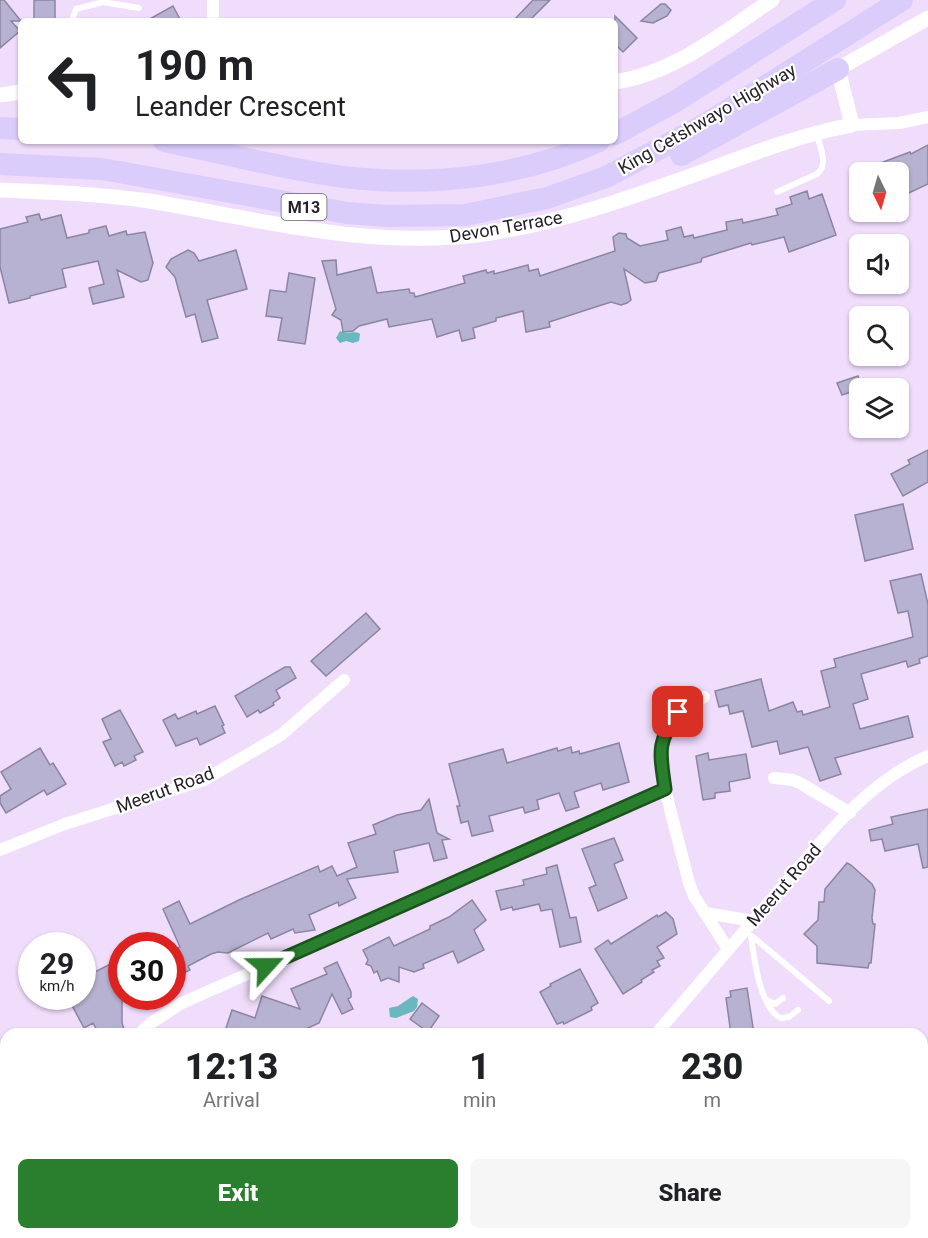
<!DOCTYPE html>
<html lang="en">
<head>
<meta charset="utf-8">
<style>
	:root { --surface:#fff; --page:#f6f6f6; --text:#202124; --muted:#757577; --accent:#297f2d }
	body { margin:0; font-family:Roboto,sans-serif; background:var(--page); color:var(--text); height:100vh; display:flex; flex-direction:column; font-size:22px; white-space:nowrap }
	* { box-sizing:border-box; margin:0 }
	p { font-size:20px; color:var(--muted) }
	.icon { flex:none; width:33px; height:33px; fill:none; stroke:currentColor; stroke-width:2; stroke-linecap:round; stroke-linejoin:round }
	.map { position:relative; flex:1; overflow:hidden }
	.panel { position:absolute; left:0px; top:1028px; width:928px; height:212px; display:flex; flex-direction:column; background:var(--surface); border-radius:18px 18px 0 0; box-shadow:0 2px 4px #0004 }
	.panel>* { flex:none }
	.banner { position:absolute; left:18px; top:18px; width:600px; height:126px; border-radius:9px; box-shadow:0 2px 4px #0004; background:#fff; color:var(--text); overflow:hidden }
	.needle { width:39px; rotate:175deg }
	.controls { position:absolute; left:849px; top:162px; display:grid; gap:12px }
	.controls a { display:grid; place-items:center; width:60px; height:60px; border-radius:9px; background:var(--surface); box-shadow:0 2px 4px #0004; font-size:30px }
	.speed { position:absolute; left:18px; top:932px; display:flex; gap:12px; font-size:30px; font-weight:700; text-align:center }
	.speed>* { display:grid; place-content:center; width:78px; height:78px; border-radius:50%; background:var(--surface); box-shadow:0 2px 4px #0004; line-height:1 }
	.speed small { font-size:15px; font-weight:400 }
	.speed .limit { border:9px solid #d22; background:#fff; color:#111 }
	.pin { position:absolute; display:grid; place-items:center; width:51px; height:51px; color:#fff; margin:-26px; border-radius:12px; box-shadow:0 3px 9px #0006 }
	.me { position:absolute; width:66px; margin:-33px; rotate:66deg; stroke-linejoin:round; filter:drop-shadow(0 0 4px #0008) }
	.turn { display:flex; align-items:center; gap:21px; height:126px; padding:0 18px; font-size:27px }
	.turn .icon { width:78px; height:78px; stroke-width:2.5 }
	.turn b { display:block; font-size:42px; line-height:51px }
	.eta { display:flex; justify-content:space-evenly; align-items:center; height:102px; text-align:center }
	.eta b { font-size:36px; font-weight:800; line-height:42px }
	.cta { display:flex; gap:12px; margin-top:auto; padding:12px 18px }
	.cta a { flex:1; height:69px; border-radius:9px; background:var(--accent); color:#fff; font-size:24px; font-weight:800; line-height:69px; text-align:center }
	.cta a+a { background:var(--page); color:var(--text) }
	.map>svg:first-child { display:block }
	.water { fill:#69b7bf }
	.building { fill:#b8b2d2; stroke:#8b85a3; stroke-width:1.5 }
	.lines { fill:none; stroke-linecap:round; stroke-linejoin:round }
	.service { stroke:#fff; stroke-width:6 }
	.minor { stroke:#fff; stroke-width:12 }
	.tertiary { stroke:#fff; stroke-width:15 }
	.motorway { stroke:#daccfb; stroke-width:22 }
	.route-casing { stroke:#1b531d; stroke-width:15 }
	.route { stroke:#297f2d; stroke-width:10 }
	.labels { text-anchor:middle; stroke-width:4.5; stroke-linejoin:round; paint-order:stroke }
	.shield { fill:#fff; stroke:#68636b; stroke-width:1.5 }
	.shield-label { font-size:16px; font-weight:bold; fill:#27202b }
	.street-label { font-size:18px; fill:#27202b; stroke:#fff }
</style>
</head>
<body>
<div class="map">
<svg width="928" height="1238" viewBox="0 0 928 1238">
	<rect width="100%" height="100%" fill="#f0dcfb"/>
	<g class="water">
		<path d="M340 331C346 335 354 330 360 334L359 341 353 343 346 341 340 343 336 338Z"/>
		<path d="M413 996 418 999 417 1007 414 1011 396 1018 390 1017 389 1008 398 1006Z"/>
	</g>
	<g class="building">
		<path d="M0 0H4L21 21H11L20 31 0 48Z"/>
		<rect x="34" y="0" width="21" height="21"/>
		<path d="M533 0H550L529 21H513Z"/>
		<path d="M661 4H665L671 10 667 16 653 23 641 21Z"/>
		<path d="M173 6 181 21H146Z"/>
		<path d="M615 16 637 38 623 52 615 44Z"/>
		<path d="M928 145V184L898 198V172H859V171L910 152 911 154Z"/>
		<path d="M807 191 809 199 822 194 836 235 789 252 784 237 752 245 751 243 702 258 701 262 659 273 656 281 645 283 624 269 631 300 627 303 621 305 611 302 549 322 550 327 526 332 523 311 496 318V321L473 328 475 338 462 341 459 330 437 337 432 319 389 327 387 319 359 326 353 331 343 332 341 320 332 315 336 309 322 261 336 260 337 275 371 267 377 293 409 289 410 293H414L415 297 465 283 463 276 486 270 487 273 494 271V274L528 265 529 271 538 269 540 276 615 251 613 237 619 233 626 234 627 238 640 246 668 240 666 231 681 227 684 237 693 235 694 238 727 230 726 222 742 219 743 223 778 215 776 209 792 204 790 197Z"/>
		<path d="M39 214 41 220 61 215 67 238 89 233V230L106 226 109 236 126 231 127 235 145 232 153 263 148 280 141 282 117 270 124 297 93 304 89 288 104 284 98 261 62 269 66 287 30 296V298L9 303 0 267V229L28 222 26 217Z"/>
		<path d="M188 250 194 253 199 261 236 250 247 289 207 300 218 338 202 342 195 314 186 317 175 277 166 267 171 259Z"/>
		<path d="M289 273 315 278 305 344 278 340 282 318 266 316 270 290 286 292Z"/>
		<path d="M858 376 862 388 842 395 837 383Z"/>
		<path d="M928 450V482L903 496 891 474 910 464 908 460Z"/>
		<path d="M903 504 913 549 865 561 855 515Z"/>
		<path d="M921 574 928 604V656L919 659 920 663 908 667 906 661 861 674 868 699 853 704 860 729 908 716 913 737 835 758 841 774 820 781 808 747 780 754 777 741 752 747 743 711 730 714 728 705 719 707 715 691 761 679 769 711 793 702 797 712 802 711 803 715 830 707 821 671 836 667 834 659 913 637 908 611 898 613 890 581Z"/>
		<path d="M366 613 380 629 326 676 311 661Z"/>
		<path d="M285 667H290L296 678 276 690 280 698 273 703 274 705 260 713 258 710 247 717 235 696Z"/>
		<path d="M215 706 224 725 222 726 225 733 200 745 197 738 176 746 163 720 175 714 178 719 196 711 197 714Z"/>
		<path d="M120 710 143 752 134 756 136 760 124 766 122 762 115 766 103 742 111 739 102 719Z"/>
		<path d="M619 743 629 782 603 790 601 783 574 792 579 807 566 811 559 793 537 800 539 809 525 813 523 807 489 816 493 831 472 836 468 821 461 823 457 806H460L449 764 503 749 507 763 557 748 558 751 571 747 572 753 579 751 580 754Z"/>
		<path d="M40 748 50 765 53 763 66 784 47 795 44 790 6 813 0 803V796L11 789 1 772Z"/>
		<path d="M708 753 709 760 746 754 750 778 729 782 730 791 715 793V798L703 800 696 756Z"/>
		<path d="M429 799 437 833 449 839 442 840 447 858 434 861 429 843 394 851 398 872 347 879 356 898 339 906 338 902 309 915 315 930 295 933 293 929 271 939 268 933 228 953 218 952 211 954 188 966 190 970 172 979V950L180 947 163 909 179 901 190 924 239 900 318 866 320 872 332 866 337 876 357 867 348 843 376 834 373 825 397 815 421 810Z"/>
		<path d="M928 809V867L923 868 918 844 885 851 882 839 871 841 869 830 893 824 891 817Z"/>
		<path d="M614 838 623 860 614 864 627 898 598 911 589 888 596 885 582 849Z"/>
		<path d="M847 863 851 865 872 884 875 890 872 918 873 924H875L871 963H869L868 968 817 963V946L804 934 818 920 819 902H824L825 889Z"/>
		<path d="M557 865 570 918 576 917 581 942 560 947 552 909 541 911 539 904 513 910 512 907 501 910 496 891 524 885 523 880 547 874 546 868Z"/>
		<path d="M472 900 486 920 474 930 484 950 458 963 453 951 423 964 424 968 414 972 399 967V982L388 978 381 981 377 971 374 973 371 966 366 964 368 960 363 950 389 937 394 946 430 929V926L449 917Z"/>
		<path d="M666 912 673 919 677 934 657 947 664 958 657 961 660 966 652 970 654 972 641 980 642 982 623 994 595 949 608 940 611 944 657 915 658 917Z"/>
		<path d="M122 958V1023L124 1029 116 1034H99L93 1023 84 1028 67 996H82V970L92 966 95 972Z"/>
		<path d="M337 962 351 992V997L348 999 353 1009 342 1014 332 994 319 1023 295 1034H224L232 1010 255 1018 262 996 300 1009 291 989 327 974 324 968Z"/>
		<path d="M580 969 598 1003 591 1007 592 1010 564 1024 563 1022 557 1024 540 992 551 986 550 984Z"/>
		<path d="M747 988 754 1034H731L726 998 731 997 730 991Z"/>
		<path d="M422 1003 439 1016 428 1032 410 1019Z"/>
	</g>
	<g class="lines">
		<g class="service">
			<path d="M72 21 76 9 103 2 139 8"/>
			<path d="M777 192 817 174C829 165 820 147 817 135"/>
			<path d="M751 936C754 958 760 1009 781 1018L789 1017 798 1010"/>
			<path d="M752 936 829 1001"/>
			<path d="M766 1000 775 1004 783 998"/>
		</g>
		<g class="minor">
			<path d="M213 0V21"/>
			<path d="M852 125 899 123 928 117"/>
			<path d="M704 697 678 712 665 731 660 752 665 789 689 883 694 896 728 949"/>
			<path d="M774 778 793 780 800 783 850 813"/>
			<path d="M0 850 65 824 204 780 281 735 344 680"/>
			<path d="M706 913 753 921"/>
			<path d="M139 1034 151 1023 182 1003 665 789"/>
			<path d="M656 1034C696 987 736 940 776 894 820 844 864 783 928 756"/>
			<path d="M217 1233 231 1238"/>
			<path d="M476 1238 481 1233"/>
		</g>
		<g class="tertiary">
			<path d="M615 82C675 73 722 33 772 0"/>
			<path d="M0 95 21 92"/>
			<path d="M0 190C50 192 100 194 149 201 264 220 374 251 491 233 568 221 641 194 713 168 759 151 804 134 852 125L838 69 928 18"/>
		</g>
		<g class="motorway">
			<path d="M0 128 21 129"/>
			<path d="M615 134 676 101 835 0"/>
			<path d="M164 141C223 153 284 169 344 177 430 187 519 178 599 141"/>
			<path d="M681 155 838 69"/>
			<path d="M0 164 102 169 347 213 387 216 465 215 547 198 606 177 704 125 902 0"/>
		</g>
	</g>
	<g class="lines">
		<g class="route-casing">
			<path id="route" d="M266 966 665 789C660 752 656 744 678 712"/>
		</g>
		<use href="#route" class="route"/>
	</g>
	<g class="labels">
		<rect class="shield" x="281.5" y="194" width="45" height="26" rx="4.5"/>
		<g class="shield-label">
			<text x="304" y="213">M13</text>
		</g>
		<g class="street-label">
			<text transform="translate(707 119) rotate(-30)" y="6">King Cetshwayo Highway</text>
			<text transform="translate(506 227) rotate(-10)" y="6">Devon Terrace</text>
			<text transform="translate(165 790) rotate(-20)" y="6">Meerut Road</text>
			<text transform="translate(784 885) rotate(-49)" y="6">Meerut Road</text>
		</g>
	</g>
</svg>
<div class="controls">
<a><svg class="needle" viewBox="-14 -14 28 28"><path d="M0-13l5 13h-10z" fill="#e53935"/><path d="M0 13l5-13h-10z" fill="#757577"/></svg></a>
<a><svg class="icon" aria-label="sound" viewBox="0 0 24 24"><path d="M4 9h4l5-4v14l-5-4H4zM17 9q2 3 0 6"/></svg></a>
<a><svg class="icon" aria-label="search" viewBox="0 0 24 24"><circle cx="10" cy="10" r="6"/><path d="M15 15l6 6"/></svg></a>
<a><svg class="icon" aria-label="layers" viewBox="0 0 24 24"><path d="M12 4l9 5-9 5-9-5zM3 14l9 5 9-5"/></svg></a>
</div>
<div class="speed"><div>29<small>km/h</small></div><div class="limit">30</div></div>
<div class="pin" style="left:678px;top:712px;background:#d93025"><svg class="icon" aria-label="arrive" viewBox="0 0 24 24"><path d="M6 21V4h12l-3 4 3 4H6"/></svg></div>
<svg class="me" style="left:266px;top:966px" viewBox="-20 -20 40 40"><path d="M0-17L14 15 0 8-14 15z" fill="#297f2d" stroke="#fff" stroke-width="4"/></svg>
<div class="banner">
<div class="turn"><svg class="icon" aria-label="left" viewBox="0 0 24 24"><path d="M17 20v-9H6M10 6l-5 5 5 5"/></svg><div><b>190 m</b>Leander Crescent</div></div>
</div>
<section class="panel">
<div class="eta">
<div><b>12:13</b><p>Arrival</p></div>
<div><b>1</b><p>min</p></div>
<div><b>230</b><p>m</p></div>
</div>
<div class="cta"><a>Exit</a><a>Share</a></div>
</section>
</div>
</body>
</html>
